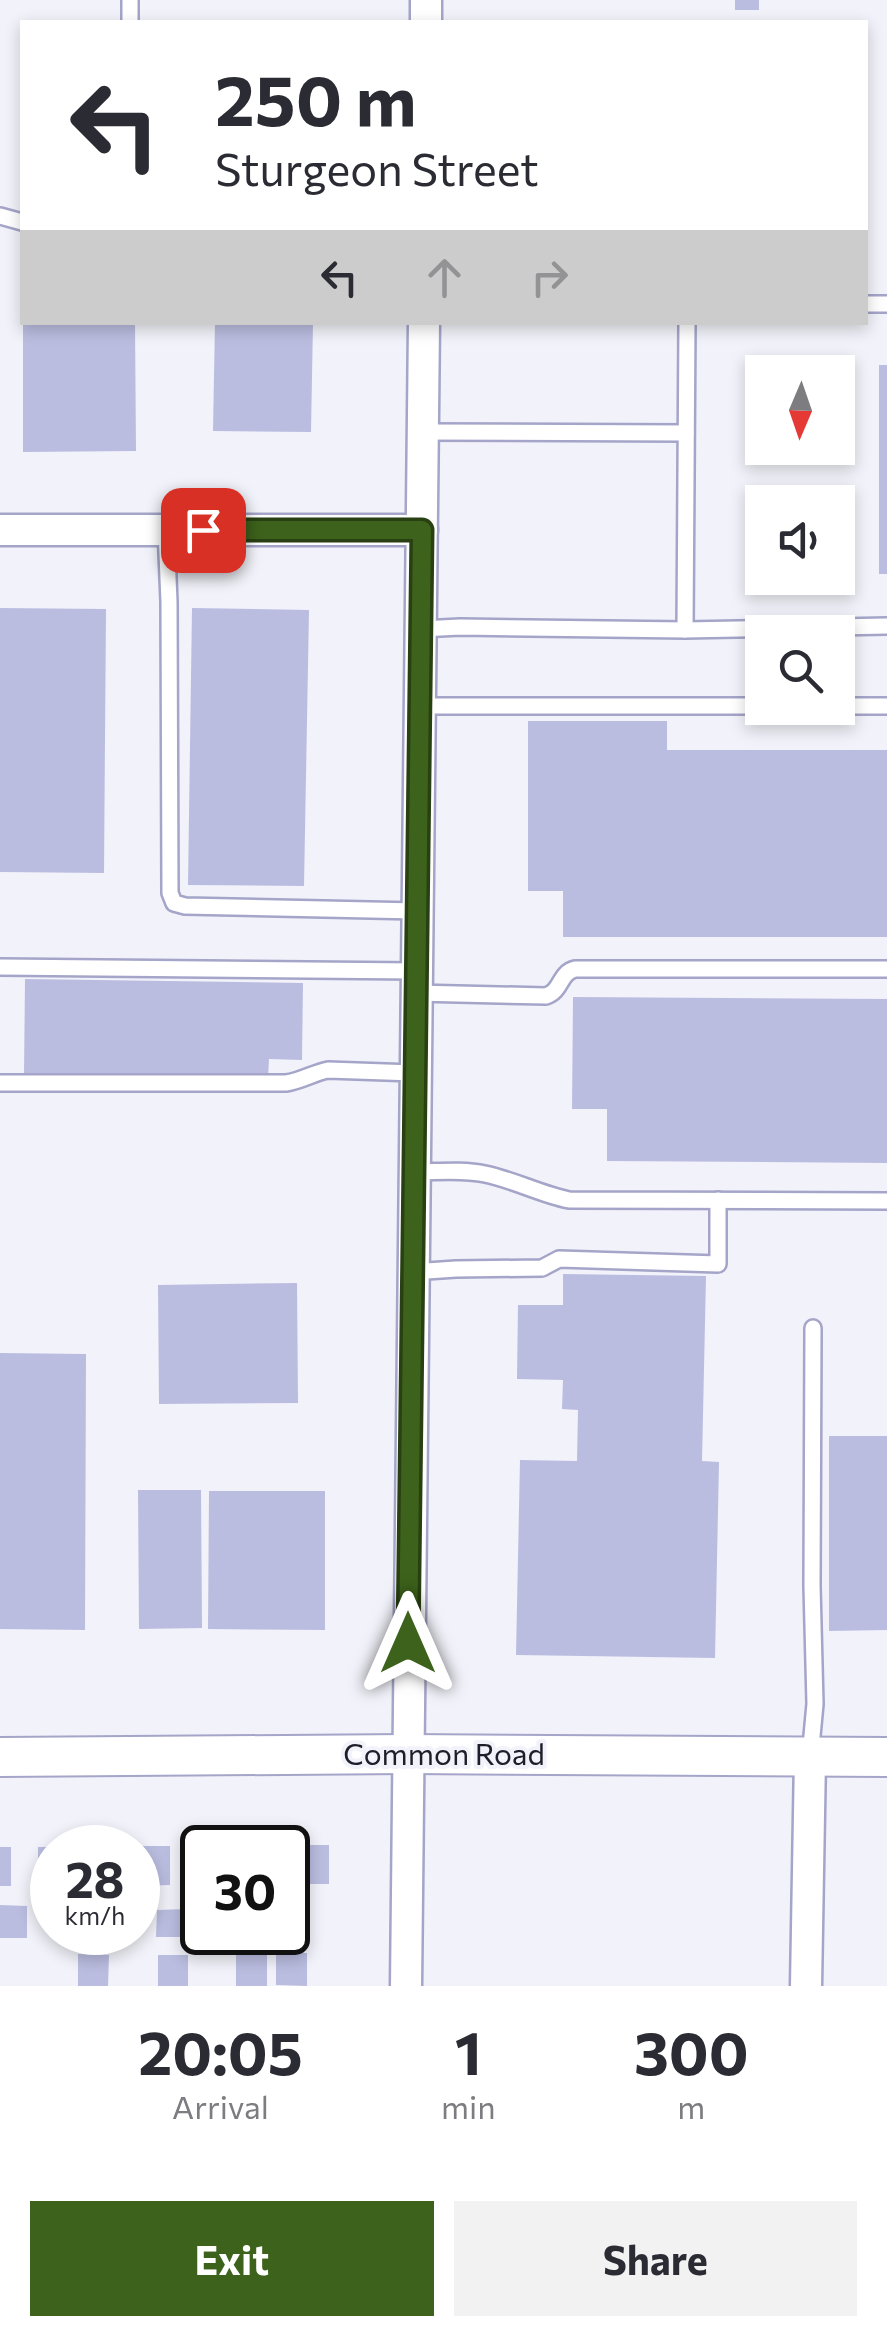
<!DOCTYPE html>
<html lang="en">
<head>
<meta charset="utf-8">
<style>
	:root { --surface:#fff; --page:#f2f2f3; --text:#2b2b33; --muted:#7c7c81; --accent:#3d621b }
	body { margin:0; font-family:Commissioner,sans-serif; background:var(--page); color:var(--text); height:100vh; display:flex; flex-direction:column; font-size:38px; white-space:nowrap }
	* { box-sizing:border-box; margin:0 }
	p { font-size:32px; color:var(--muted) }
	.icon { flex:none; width:55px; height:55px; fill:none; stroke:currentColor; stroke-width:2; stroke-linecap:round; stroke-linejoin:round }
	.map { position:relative; height:1986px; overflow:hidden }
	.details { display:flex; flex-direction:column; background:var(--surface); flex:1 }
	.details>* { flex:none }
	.guide { position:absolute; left:20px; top:20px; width:848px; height:305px; border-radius:0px; box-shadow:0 5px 15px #0003; background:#fff; color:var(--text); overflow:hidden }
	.needle { width:65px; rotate:182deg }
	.controls { position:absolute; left:745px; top:355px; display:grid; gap:20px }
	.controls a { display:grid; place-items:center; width:110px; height:110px; border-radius:0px; background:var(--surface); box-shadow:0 5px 15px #0003; font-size:50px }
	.speed { position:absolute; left:30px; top:1825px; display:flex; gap:20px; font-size:50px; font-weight:700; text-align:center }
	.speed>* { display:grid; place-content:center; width:130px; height:130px; border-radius:50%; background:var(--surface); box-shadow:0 5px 15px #0003; line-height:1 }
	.speed small { font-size:25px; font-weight:400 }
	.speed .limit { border:5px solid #111; border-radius:15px; background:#fff; color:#111 }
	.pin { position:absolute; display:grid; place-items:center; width:85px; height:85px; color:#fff; margin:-42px; border-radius:20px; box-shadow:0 5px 15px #0006 }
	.me { position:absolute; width:110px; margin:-55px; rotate:0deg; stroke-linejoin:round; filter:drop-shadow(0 0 8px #0008) }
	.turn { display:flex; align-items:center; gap:35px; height:210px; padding:0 30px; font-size:45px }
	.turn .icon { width:130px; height:130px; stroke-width:2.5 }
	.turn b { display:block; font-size:70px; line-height:85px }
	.lanes { display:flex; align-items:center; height:95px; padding:0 30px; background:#0003; justify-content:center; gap:50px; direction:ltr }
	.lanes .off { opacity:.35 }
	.eta { display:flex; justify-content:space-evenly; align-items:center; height:170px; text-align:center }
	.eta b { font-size:60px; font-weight:700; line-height:70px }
	.button { display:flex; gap:20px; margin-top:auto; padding:20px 30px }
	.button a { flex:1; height:115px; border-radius:0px; background:var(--accent); color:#fff; font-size:40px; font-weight:700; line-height:115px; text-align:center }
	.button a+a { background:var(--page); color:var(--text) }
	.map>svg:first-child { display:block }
	.building { fill:#bbbde0 }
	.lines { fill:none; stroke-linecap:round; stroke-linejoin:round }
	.service-casing { stroke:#a4a5c8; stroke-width:20 }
	.minor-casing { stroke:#a4a5c8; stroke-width:35 }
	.tertiary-casing { stroke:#a4a5c8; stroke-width:42 }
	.service { stroke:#fff; stroke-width:15 }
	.minor { stroke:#fff; stroke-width:30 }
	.tertiary { stroke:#fff; stroke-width:38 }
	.route-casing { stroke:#284012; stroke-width:25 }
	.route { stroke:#3d621b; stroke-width:18 }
	.labels { text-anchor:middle; stroke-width:8; stroke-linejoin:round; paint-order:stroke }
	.street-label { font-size:30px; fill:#1e1e2b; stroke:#f2f2fa }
</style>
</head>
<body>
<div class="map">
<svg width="887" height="1986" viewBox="0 0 887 1986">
	<rect width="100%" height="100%" fill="#f2f2fa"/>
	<g class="building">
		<rect x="735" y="0" width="24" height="10"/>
		<path d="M23 322H135L136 451 23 452Z"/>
		<path d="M215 322H313L311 432 213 431Z"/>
		<rect x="879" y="365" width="8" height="209"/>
		<path d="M0 608 106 609 104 873 0 872Z"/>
		<path d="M192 608 309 610 304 886 188 885Z"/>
		<path d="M528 721H667V750H887V937H563V891H528Z"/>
		<path d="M25 979 303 983 302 1060 269 1059 268 1078 24 1075Z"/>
		<path d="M573 997 887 999V1163L607 1161V1109H572Z"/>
		<path d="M563 1274 706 1276 702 1461 719 1462 715 1658 516 1655 520 1460 577 1461 578 1410 562 1409 563 1380 517 1379 518 1305H563Z"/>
		<path d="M297 1283 298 1403 159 1404 158 1285Z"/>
		<path d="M0 1353 86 1354 85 1630 0 1629Z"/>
		<path d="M829 1436H887V1630L829 1631Z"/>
		<path d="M138 1490H201L202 1628 139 1629Z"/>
		<path d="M209 1491H325V1630L208 1629Z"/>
		<rect x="288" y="1845" width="41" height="39"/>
		<path d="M138 1846H170V1885L138 1886Z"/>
		<path d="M197 1846H202V1902L197 1901Z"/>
		<rect x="0" y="1847" width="11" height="39"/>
		<rect x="38" y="1847" width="14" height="39"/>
		<path d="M0 1905 27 1906V1938H0Z"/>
		<path d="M187 1909V1937H156L157 1910Z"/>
		<path d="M236 1952 267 1953V1986H236Z"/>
		<path d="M276 1953H307V1986L276 1985Z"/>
		<path d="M78 1954 109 1955 108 1986H78Z"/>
		<rect x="158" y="1955" width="30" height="31"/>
	</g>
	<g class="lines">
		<g class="service-casing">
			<g id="service">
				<path d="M130 0V22"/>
				<path d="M0 216 22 222"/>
				<path d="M865 304H887"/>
				<path d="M423 432 686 433"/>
				<path d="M166 529 169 602 170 893 174 903 185 906 417 911"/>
				<path d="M421 629 460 627 685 630 687 322"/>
				<path d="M685 630 887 626"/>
				<path d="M420 706H762"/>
				<path d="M838 706H887"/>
				<path d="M0 967 417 971"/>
				<path d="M416 993 546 996C562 991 559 973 575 969H887"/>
				<path d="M0 1083H286C301 1081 313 1073 328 1070L414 1073"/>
				<path d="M414 1172C438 1172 462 1169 485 1174 514 1180 540 1194 569 1200L887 1201"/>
				<path d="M412 1272 456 1269 542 1268 559 1259 718 1264V1200"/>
				<path d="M810 1757 815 1704 812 1586 813 1328"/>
			</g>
		</g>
		<g class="minor-casing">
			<g id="minor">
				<path d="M426 22V0"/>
				<path d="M0 530H422"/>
				<path d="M406 1986 424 322"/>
				<path d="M806 1986 810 1757"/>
			</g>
		</g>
		<g class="tertiary-casing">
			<path id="tertiary" d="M0 1757 407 1754 887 1757"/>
		</g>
		<use href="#service" class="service"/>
		<use href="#minor" class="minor"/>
		<use href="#tertiary" class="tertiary"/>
	</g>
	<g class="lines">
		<g class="route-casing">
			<path id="route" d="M203 530H422L408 1643"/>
		</g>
		<use href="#route" class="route"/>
	</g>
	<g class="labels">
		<g class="street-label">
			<text x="444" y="1765">Common Road</text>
		</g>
	</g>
</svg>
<div class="controls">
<a><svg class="needle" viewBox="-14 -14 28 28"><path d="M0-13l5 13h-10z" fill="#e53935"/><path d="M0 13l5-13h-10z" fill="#7c7c81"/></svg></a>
<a><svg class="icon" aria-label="sound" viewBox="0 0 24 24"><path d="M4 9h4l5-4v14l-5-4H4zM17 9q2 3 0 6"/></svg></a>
<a><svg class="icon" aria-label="search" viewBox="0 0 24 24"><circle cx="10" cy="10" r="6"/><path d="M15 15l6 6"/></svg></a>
</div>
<div class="speed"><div>28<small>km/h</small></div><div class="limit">30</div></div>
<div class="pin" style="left:203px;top:530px;background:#d93025"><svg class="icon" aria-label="arrive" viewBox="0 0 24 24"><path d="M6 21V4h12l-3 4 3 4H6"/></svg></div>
<svg class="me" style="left:408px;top:1643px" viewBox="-20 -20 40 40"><path d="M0-17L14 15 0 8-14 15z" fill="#3d621b" stroke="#fff" stroke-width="4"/></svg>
<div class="guide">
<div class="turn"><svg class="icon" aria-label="left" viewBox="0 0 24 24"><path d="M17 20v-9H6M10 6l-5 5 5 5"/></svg><div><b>250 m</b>Sturgeon Street</div></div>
<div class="lanes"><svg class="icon" aria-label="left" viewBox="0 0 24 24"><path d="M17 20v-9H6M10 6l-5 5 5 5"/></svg><svg class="icon off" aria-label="ahead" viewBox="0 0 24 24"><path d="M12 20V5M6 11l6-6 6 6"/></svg><svg class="icon off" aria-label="right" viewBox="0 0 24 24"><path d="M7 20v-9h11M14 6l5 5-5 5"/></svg></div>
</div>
</div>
<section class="details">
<div class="eta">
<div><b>20:05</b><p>Arrival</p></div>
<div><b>1</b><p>min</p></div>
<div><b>300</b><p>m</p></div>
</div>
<div class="button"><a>Exit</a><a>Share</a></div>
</section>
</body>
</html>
